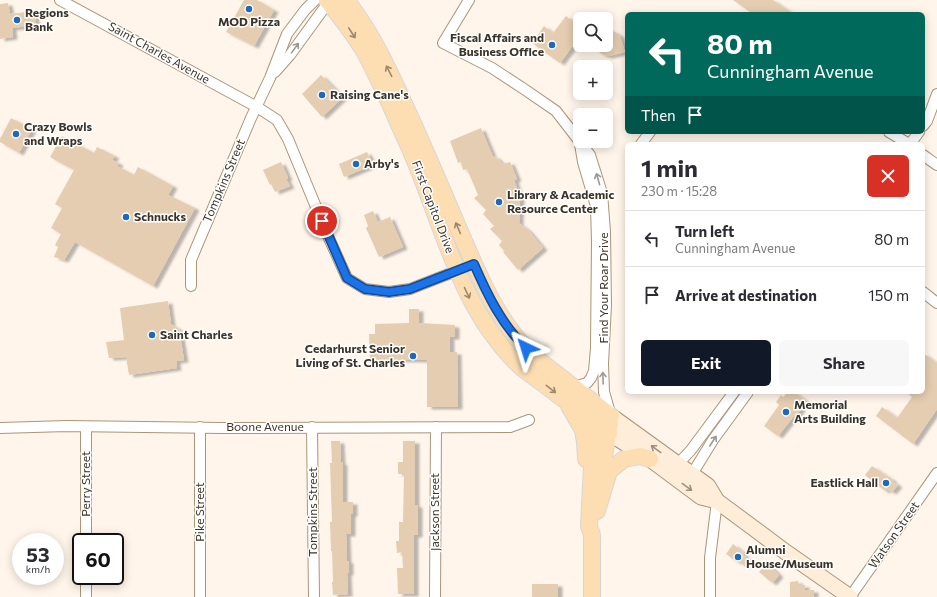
<!DOCTYPE html>
<html lang="en">
<head>
<meta charset="utf-8">
<style>
	:root { --surface:#fff; --page:#f7f7f7; --text:#2b2b33; --muted:#7c7c81; --line:#e1e1e2; --accent:#111827 }
	body { margin:0; font-family:Commissioner,sans-serif; background:var(--page); color:var(--text); height:100vh; display:flex; flex-direction:column; font-size:15px; white-space:nowrap }
	* { box-sizing:border-box; margin:0 }
	p { font-size:13px; color:var(--muted) }
	.icon { flex:none; width:22px; height:22px; fill:none; stroke:currentColor; stroke-width:2; stroke-linecap:round; stroke-linejoin:round }
	.map { position:relative; flex:1; overflow:hidden }
	.panel { position:absolute; left:625px; top:142px; width:300px; height:252px; display:flex; flex-direction:column; background:var(--surface); border-radius:6px; box-shadow:0 2px 10px #0003 }
	.panel>* { flex:none }
	.hud { position:absolute; left:625px; top:12px; width:300px; height:122px; border-radius:6px; box-shadow:0 2px 10px #0003; background:#00695c; color:#fff; overflow:hidden }
	.fabs { position:absolute; left:573px; top:12px; display:grid; gap:8px }
	.fabs a { display:grid; place-items:center; width:40px; height:40px; border-radius:6px; background:var(--surface); box-shadow:0 2px 10px #0003; font-size:20px }
	.speed { position:absolute; left:12px; top:533px; display:flex; gap:8px; font-size:20px; font-weight:700; text-align:center }
	.speed>* { display:grid; place-content:center; width:52px; height:52px; border-radius:50%; background:var(--surface); box-shadow:0 2px 10px #0003; line-height:1 }
	.speed small { font-size:10px; font-weight:400 }
	.speed .limit { border:2px solid #111; border-radius:6px; background:#fff; color:#111 }
	.pin { position:absolute; display:grid; place-items:center; width:34px; height:34px; color:#fff; margin:-17px; border:2px solid #fff; border-radius:50%; box-shadow:0 1px 4px #0007 }
	.me { position:absolute; width:44px; margin:-22px; rotate:319deg; stroke-linejoin:round; filter:drop-shadow(0 0 3px #0008) }
	.turn { display:flex; align-items:center; gap:14px; height:84px; padding:0 16px; font-size:18px }
	.turn .icon { width:52px; height:52px; stroke-width:2.5 }
	.turn b { display:block; font-size:28px; line-height:34px }
	.then { display:flex; align-items:center; height:38px; padding:0 16px; background:#0003; gap:8px; font-size:15px }
	.round { display:grid; place-items:center; flex:none; width:42px; height:42px; border-radius:6px; background:var(--page) }
	.overview { display:flex; align-items:center; justify-content:space-between; height:68px; padding:0 16px }
	h1 { font-size:24px; font-weight:700; line-height:30px }
	.button { display:flex; gap:8px; margin-top:auto; padding:8px 16px }
	.button a { flex:1; height:46px; border-radius:6px; background:var(--accent); color:#fff; font-size:16px; font-weight:700; line-height:46px; text-align:center }
	.button a+a { background:var(--page); color:var(--text) }
	ul { padding:0; list-style:none }
	li { display:flex; align-items:center; gap:12px; height:56px; padding:0 16px; border-top:1px solid var(--line) }
	li div { flex:1 }
	li b { display:block; font-size:15px }
	li em { font-style:normal }
	.map>svg:first-child { display:block }
	.building { fill:#e4cdb0; filter:url(#shadow) }
	.lines { fill:none; stroke-linecap:round; stroke-linejoin:round }
	.street-casing { stroke:#aa9579; stroke-width:12 }
	.secondary-casing { stroke:#aa9579; stroke-width:17 }
	.primary-casing { stroke:#d8d6d4; stroke-width:18 }
	.street { stroke:#fff; stroke-width:10 }
	.secondary { stroke:#feeed9; stroke-width:15 }
	.primary { stroke:#fddeb3; stroke-width:16 }
	.oneway { stroke:#9c886d }
	.oneway2 { stroke:#9d9993 }
	.oneway3 { stroke:#9c9080 }
	.route-casing { stroke:#114b97; stroke-width:10 }
	.route { stroke:#1a73e8; stroke-width:7 }
	.poi-dot { fill:#2068b8; stroke:#fff; stroke-width:1.5 }
	.labels { text-anchor:middle; stroke-width:3; stroke-linejoin:round; paint-order:stroke }
	.poi-label { font-size:12px; font-weight:bold; fill:#3b3327; stroke:#fff; text-anchor:start }
	.street-label { font-size:12px; fill:#3b3327; stroke:#fff }
</style>
</head>
<body>
<div class="map">
<svg width="937" height="597" viewBox="0 0 937 597">
	<defs>
		<filter id="shadow"><feDropShadow dx="4.5" dy="2.5" stdDeviation="1" flood-color="#0004"/></filter>
	</defs>
	<rect width="100%" height="100%" fill="#fff5ea"/>
	<g class="building">
		<path d="M244 0H257L274 10 254 46 226 32Z"/>
		<path d="M733 0H773L793 14H753Z"/>
		<path d="M8 3 10 14 34 11 36 25 12 28 13 37 0 39V4Z"/>
		<path d="M566 16 580 27V36L560 63 532 43 544 26 553 33Z"/>
		<path d="M606 28 617 33 620 36 625 52 609 56 604 55 600 53 592 45H606Z"/>
		<path d="M321 75 343 97 322 117 302 94Z"/>
		<path d="M11 118 32 129 19 153 0 142V139Z"/>
		<path d="M481 128 493 157 495 156 503 164 510 162 517 179 514 180 520 197 519 223 528 230 543 248 518 270 503 252 504 251 499 245 502 241 490 229 494 226 483 214 486 210 474 198 478 195 467 169 463 170 461 162 458 163 450 141Z"/>
		<path d="M62 136 94 153 97 147 115 156 112 160 119 163 117 166 134 175 138 167 173 186 168 195 195 208 153 286 75 242 64 260 54 257 58 247 55 245 61 234 51 228 62 208 55 204 74 170 50 157Z"/>
		<path d="M367 152 373 165 344 177 339 164Z"/>
		<path d="M281 162 288 178 286 179 290 186 275 192 271 184 270 185 263 170Z"/>
		<path d="M373 211 378 222 390 217 403 247 379 257 366 228 368 226 364 215Z"/>
		<path d="M168 301 171 324 179 329 184 360 176 361 177 368 129 375 126 357 109 358 106 342 124 340 120 308Z"/>
		<path d="M409 309H419V323L455 325V337H450V352H457L458 407H427V360L370 359 369 334H375V324L409 323Z"/>
		<path d="M923 353 937 363V409L913 444 876 416 882 407 897 418 912 397 906 392H923Z"/>
		<path d="M788 392H794L805 400 800 407 801 409 795 417 794 416 778 436 764 426 779 405 776 402 781 395 783 397Z"/>
		<path d="M331 441H340L341 463 343 462V502H353V514H351V534H346L347 561H349V573H347L348 594 333 595 332 582H333L332 551H331L330 522H332L330 463H332Z"/>
		<path d="M403 441H415V505H418V535H414V594H398L397 568H403L402 552 397 553 396 541H399V522H403L404 474H398V462H403Z"/>
		<path d="M872 466 893 480 892 481 898 485 892 492 887 489 885 491 865 475Z"/>
		<path d="M733 544 744 553 743 555 749 560 745 566 738 561 737 562 726 554Z"/>
		<path d="M767 563 779 575 772 583 759 572Z"/>
		<path d="M798 581 799 585H805V590H814V597H790V582Z"/>
		<rect x="532" y="584" width="26" height="13"/>
	</g>
	<g class="lines">
		<g class="street-casing">
			<g id="street">
				<path d="M60 0 257 107 277 120 288 139 328 236 347 278 365 289 389 292 410 289 474 264"/>
				<path d="M469 0 443 43 492 68 524 89 556 111 590 155 602 193 605 232 606 305 603 364 604 392 611 416"/>
				<path d="M275 72 290 55 330 0"/>
				<path d="M923 126 927 121 937 94"/>
				<path d="M889 132 909 144"/>
				<path d="M641 144 650 132"/>
				<path d="M910 144 919 132"/>
				<path d="M923 155 937 165"/>
				<path d="M191 286V260L251 118 270 78 287 34 305 10 315 0"/>
				<path d="M923 292 937 303"/>
				<path d="M573 387 587 383 591 378 594 371 596 348 597 242 596 206 583 162 580 144"/>
				<path d="M86 427V542"/>
				<path d="M200 427V597"/>
				<path d="M312 427 314 597"/>
				<path d="M0 428 67 426 222 428 510 427 529 420"/>
				<path d="M678 464 691 450 734 392"/>
				<path d="M692 474 713 440 748 392"/>
				<path d="M86 576V597"/>
				<path d="M435 597 436 427"/>
				<path d="M710 597V558L717 501"/>
				<path d="M850 597 937 473"/>
			</g>
		</g>
		<g class="secondary-casing">
			<g id="secondary">
				<path d="M611 416 708 486 717 501 787 553 850 597"/>
				<path d="M609 433 650 459 701 497 717 501"/>
			</g>
		</g>
		<g class="primary-casing">
			<g id="primary">
				<path d="M327 0C340 16 352 32 363 49 373 67 382 87 391 106 398 123 406 139 413 156 444 229 461 311 521 367L609 433"/>
				<path d="M346 0C372 33 389 70 406 108 424 147 441 187 458 227 479 275 494 316 531 354L611 416"/>
				<path d="M569 406 583 430 585 442 586 459"/>
				<path d="M602 475 605 450 610 423"/>
				<path d="M597 511 609 471 624 459 640 456 650 459"/>
				<path d="M592 597V535L589 526 593 446 598 425 606 420"/>
			</g>
		</g>
		<use href="#street" class="street"/>
		<use href="#secondary" class="secondary"/>
		<use href="#primary" class="primary"/>
	</g>
	<defs><path id="oneway-shaft" d="M-6 0H5M1.5-3L5.5 0L1.5 3" fill="none" stroke-width="1.6" stroke-linecap="round" stroke-linejoin="round"/></defs>
	<g class="oneway">
		<use href="#oneway-shaft" transform="translate(352 33) rotate(57)"/>
		<use href="#oneway-shaft" transform="translate(389 71) rotate(-117)"/>
		<use href="#oneway-shaft" transform="translate(458 228) rotate(-113)"/>
		<use href="#oneway-shaft" transform="translate(467 293) rotate(65)"/>
		<use href="#oneway-shaft" transform="translate(551 389) rotate(38)"/>
	</g>
	<g class="oneway2">
		<use href="#oneway-shaft" transform="translate(295 48) rotate(-54)"/>
		<use href="#oneway-shaft" transform="translate(598 179) rotate(-106)"/>
		<use href="#oneway-shaft" transform="translate(603 378) rotate(-92)"/>
		<use href="#oneway-shaft" transform="translate(713 441) rotate(-57)"/>
	</g>
	<g class="oneway3">
		<use href="#oneway-shaft" transform="translate(656 449) rotate(-144)"/>
		<use href="#oneway-shaft" transform="translate(687 487) rotate(36)"/>
	</g>
	<g class="lines">
		<g class="route-casing">
			<path id="route" d="M322 221 347 278 365 289 389 292 410 289 474 264C487 294 502 325 526 348"/>
		</g>
		<use href="#route" class="route"/>
	</g>
	<g class="poi-dot">
		<circle cx="249" cy="9" r="4"/>
		<circle cx="17" cy="20" r="4"/>
		<circle cx="552" cy="45" r="4"/>
		<circle cx="322" cy="95" r="4"/>
		<circle cx="16" cy="134" r="4"/>
		<circle cx="356" cy="164" r="4"/>
		<circle cx="499" cy="202" r="4"/>
		<circle cx="126" cy="217" r="4"/>
		<circle cx="152" cy="335" r="4"/>
		<circle cx="413" cy="356" r="4"/>
		<circle cx="786" cy="412" r="4"/>
		<circle cx="886" cy="483" r="4"/>
		<circle cx="738" cy="557" r="4"/>
	</g>
	<g class="labels">
		<g class="poi-label">
			<text x="25" y="17">Regions<tspan x="25" dy="14">Bank</tspan></text>
			<text x="249" y="26" text-anchor="middle">MOD Pizza</text>
			<text x="544" y="42" text-anchor="end">Fiscal Affairs and<tspan x="544" dy="14">Business Office</tspan></text>
			<text x="330" y="99">Raising Cane's</text>
			<text x="24" y="131">Crazy Bowls<tspan x="24" dy="14">and Wraps</tspan></text>
			<text x="364" y="168">Arby's</text>
			<text x="507" y="199">Library &amp; Academic<tspan x="507" dy="14">Resource Center</tspan></text>
			<text x="134" y="221">Schnucks</text>
			<text x="160" y="339">Saint Charles</text>
			<text x="405" y="353" text-anchor="end">Cedarhurst Senior<tspan x="405" dy="14">Living of St. Charles</tspan></text>
			<text x="794" y="409">Memorial<tspan x="794" dy="14">Arts Building</tspan></text>
			<text x="878" y="487" text-anchor="end">Eastlick Hall</text>
			<text x="746" y="554">Alumni<tspan x="746" dy="14">House/Museum</tspan></text>
		</g>
		<g class="street-label">
			<text transform="translate(159 53) rotate(29)" y="4">Saint Charles Avenue</text>
			<text transform="translate(224 181) rotate(-67)" y="4">Tompkins Street</text>
			<text transform="translate(433 207) rotate(69)" y="4">First Capitol Drive</text>
			<text transform="translate(604 288) rotate(-90)" y="4">Find Your Roar Drive</text>
			<text x="265" y="431">Boone Avenue</text>
			<text transform="translate(86 484) rotate(-90)" y="4">Perry Street</text>
			<text transform="translate(200 512) rotate(-90)" y="4">Pike Street</text>
			<text transform="translate(313 512) rotate(-90)" y="4">Tompkins Street</text>
			<text transform="translate(435 512) rotate(-90)" y="4">Jackson Street</text>
			<text transform="translate(894 535) rotate(-55)" y="4">Watson Street</text>
		</g>
	</g>
</svg>
<div class="fabs">
<a><svg class="icon" aria-label="search" viewBox="0 0 24 24"><circle cx="10" cy="10" r="6"/><path d="M15 15l6 6"/></svg></a>
<a>+</a>
<a>−</a>
</div>
<div class="speed"><div>53<small>km/h</small></div><div class="limit">60</div></div>
<div class="pin" style="left:322px;top:221px;background:#d93025"><svg class="icon" aria-label="arrive" viewBox="0 0 24 24"><path d="M6 21V4h12l-3 4 3 4H6"/></svg></div>
<svg class="me" style="left:526px;top:348px" viewBox="-20 -20 40 40"><path d="M0-17L14 15 0 8-14 15z" fill="#1a73e8" stroke="#fff" stroke-width="4"/></svg>
<div class="hud">
<div class="turn"><svg class="icon" aria-label="left" viewBox="0 0 24 24"><path d="M17 20v-9H6M10 6l-5 5 5 5"/></svg><div><b>80 m</b>Cunningham Avenue</div></div>
<div class="then">Then<svg class="icon" aria-label="arrive" viewBox="0 0 24 24"><path d="M6 21V4h12l-3 4 3 4H6"/></svg></div>
</div>
<section class="panel">
<div class="overview"><div><h1>1 min</h1><p>230 m · 15:28</p></div><a class="round" style="background:#d93025;color:#fff"><svg class="icon" aria-label="close" viewBox="0 0 24 24"><path d="M6 6l12 12M18 6L6 18"/></svg></a></div>
<ul>
<li><svg class="icon" aria-label="left" viewBox="0 0 24 24"><path d="M17 20v-9H6M10 6l-5 5 5 5"/></svg><div><b>Turn left</b><p>Cunningham Avenue</p></div><em>80 m</em></li>
<li><svg class="icon" aria-label="arrive" viewBox="0 0 24 24"><path d="M6 21V4h12l-3 4 3 4H6"/></svg><div><b>Arrive at destination</b></div><em>150 m</em></li>
</ul>
<div class="button"><a>Exit</a><a>Share</a></div>
</section>
</div>
</body>
</html>
